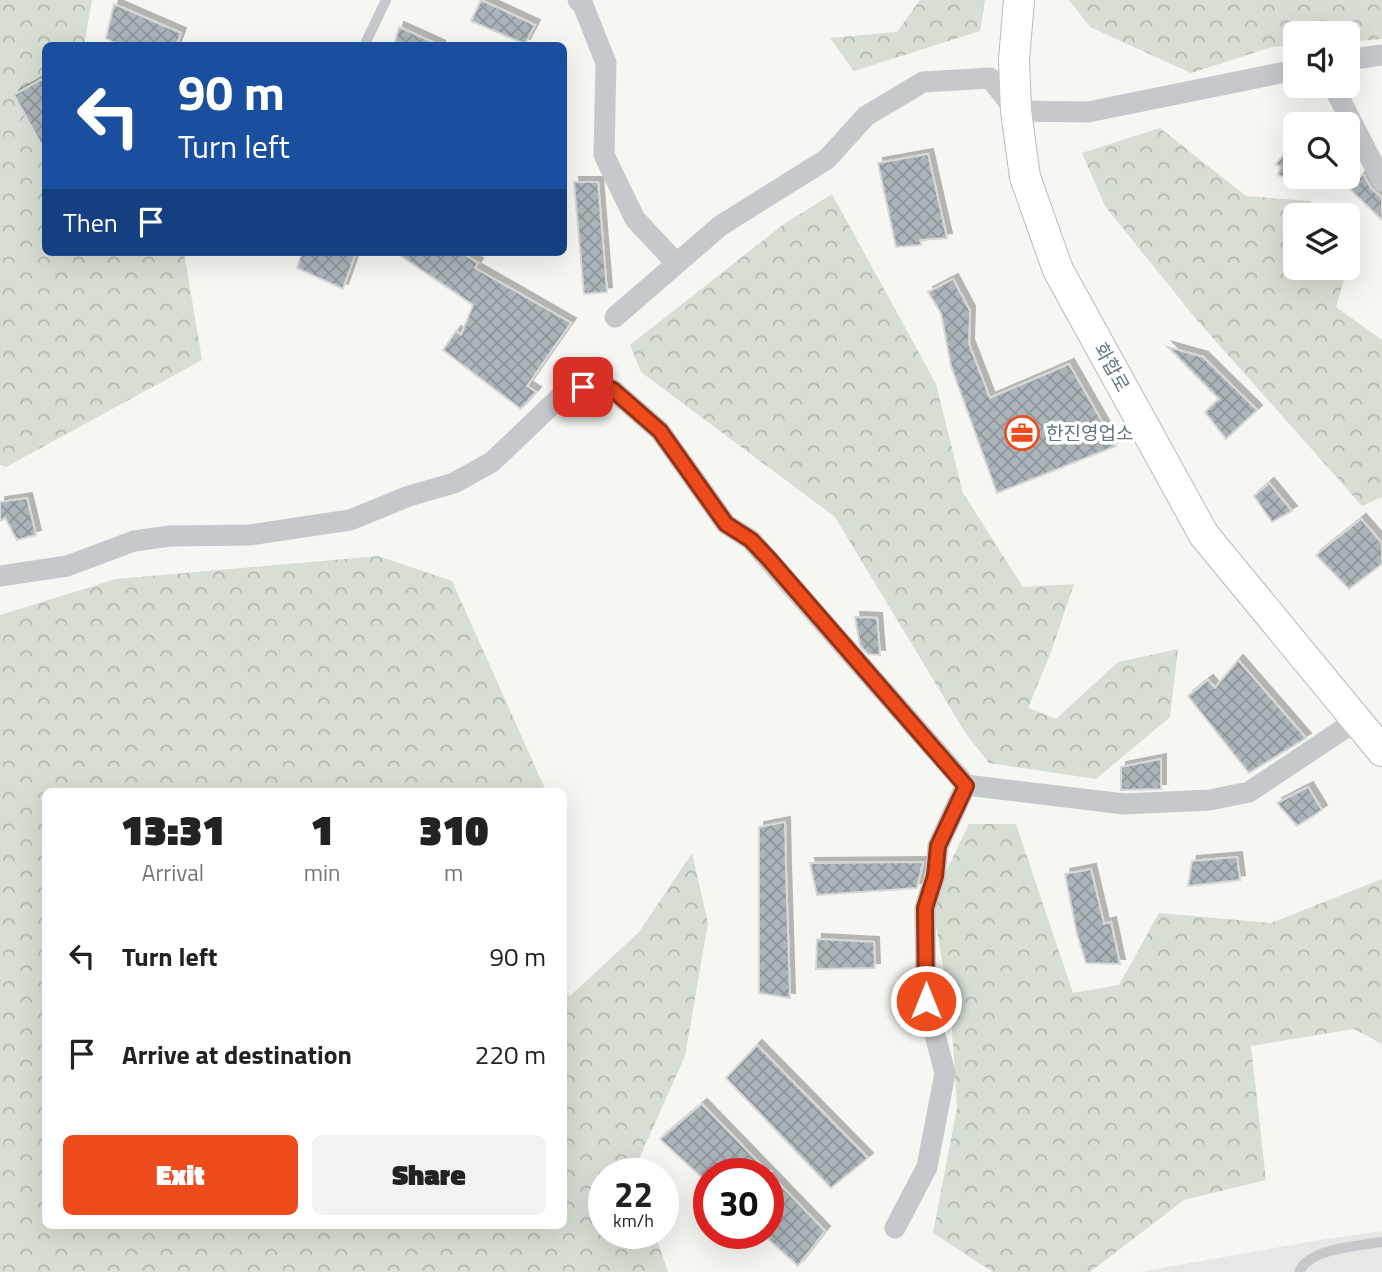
<!DOCTYPE html>
<html lang="en">
<head>
<meta charset="utf-8">
<style>
	:root { --surface:#fff; --page:#f2f2f2; --text:#222; --muted:#767676; --accent:#ed4b1b }
	body { margin:0; font-family:"Titillium Web","Noto Sans KR",sans-serif; background:var(--page); color:var(--text); height:100vh; display:flex; flex-direction:column; font-size:26px; white-space:nowrap }
	* { box-sizing:border-box; margin:0 }
	p { font-size:23px; color:var(--muted) }
	.icon { flex:none; width:38px; height:38px; fill:none; stroke:currentColor; stroke-width:2; stroke-linecap:round; stroke-linejoin:round }
	.map { position:relative; flex:1; overflow:hidden }
	.details { position:absolute; left:42px; top:788px; width:525px; height:441px; display:flex; flex-direction:column; background:var(--surface); border-radius:10px; box-shadow:0 7px 28px #0002 }
	.details>* { flex:none }
	.top-card { position:absolute; left:42px; top:42px; width:525px; height:214px; border-radius:10px; box-shadow:0 7px 28px #0002; background:#1a4fa0; color:#fff; overflow:hidden }
	.tools { position:absolute; left:1283px; top:21px; display:grid; gap:14px }
	.tools a { display:grid; place-items:center; width:77px; height:77px; border-radius:10px; background:var(--surface); box-shadow:0 7px 28px #0002; font-size:35px }
	.speed { position:absolute; left:588px; top:1158px; display:flex; gap:14px; font-size:35px; font-weight:700; text-align:center }
	.speed>* { display:grid; place-content:center; width:91px; height:91px; border-radius:50%; background:var(--surface); box-shadow:0 7px 28px #0002; line-height:1 }
	.speed small { font-size:18px; font-weight:400 }
	.speed .limit { border:10px solid #d22; background:#fff; color:#111 }
	.pin { position:absolute; display:grid; place-items:center; width:60px; height:60px; color:#fff; margin:-30px; border-radius:14px; box-shadow:0 4px 10px #0006 }
	.me { position:absolute; width:77px; margin:-38px; rotate:0deg; stroke-linejoin:round; filter:drop-shadow(0 0 5px #0008) }
	.turn { display:flex; align-items:center; gap:24px; height:147px; padding:0 21px; font-size:32px }
	.turn .icon { width:91px; height:91px; stroke-width:2.5 }
	.turn b { display:block; font-size:49px; line-height:60px }
	.then { display:flex; align-items:center; height:66px; padding:0 21px; background:#0003; gap:14px; font-size:26px }
	.eta { display:flex; justify-content:space-evenly; align-items:center; height:119px; text-align:center }
	.eta b { font-size:42px; font-weight:800; line-height:49px }
	.primary-button { display:flex; gap:14px; margin-top:auto; padding:14px 21px }
	.primary-button a { flex:1; height:80px; border-radius:10px; background:var(--accent); color:#fff; font-size:28px; font-weight:800; line-height:80px; text-align:center }
	.primary-button a+a { background:var(--page); color:var(--text) }
	ul { padding:0; list-style:none }
	li { display:flex; align-items:center; gap:21px; height:98px; padding:0 21px }
	li div { flex:1 }
	li b { display:block; font-size:26px }
	li em { font-style:normal }
	.map>svg:first-child { display:block }
	.built { fill:#e7e8e6 }
	.forest { fill:url(#forest-crowns) }
	.building { fill:url(#building-cross-hatch); stroke:#d7d7d5; stroke-width:2; filter:url(#shadow) }
	.lines { fill:none; stroke-linecap:round; stroke-linejoin:round }
	.secondary-casing { stroke:#b5bbbf; stroke-width:32 }
	.lane { stroke:#c5c9cc; stroke-width:10 }
	.street { stroke:#c5c9cc; stroke-width:21 }
	.secondary { stroke:#fff; stroke-width:30 }
	.route-casing { stroke:#9a3112; stroke-width:18 }
	.route { stroke:#ed4b1b; stroke-width:12 }
	.labels { text-anchor:middle; stroke-width:7; stroke-linejoin:round; paint-order:stroke }
	.street-label { font-size:19px; fill:#637685; stroke:#fff }
	.poi-label { font-size:19px; fill:#637685; stroke:#fff; text-anchor:start }
</style>
</head>
<body>
<div class="map">
<svg width="1382" height="1272" viewBox="0 0 1382 1272">
	<defs>
		<pattern id="forest-crowns" width="20" height="18" patternUnits="userSpaceOnUse" patternTransform="scale(1.75)"><rect width="20" height="18" fill="#d7ded3"/><path d="M2 6a3 3 0 1 1 6 0M12 15a3 3 0 1 1 6 0" fill="none" stroke="#b2b9b1"/></pattern>
		<pattern id="building-cross-hatch" width="8" height="8" patternUnits="userSpaceOnUse" patternTransform="scale(1.75)"><rect width="8" height="8" fill="#abb4b9"/><path d="M0 0l8 8M0 8l8-8" fill="none" stroke="#8f979c"/></pattern>
		<filter id="shadow"><feDropShadow dx="5" dy="-5" stdDeviation="0" flood-color="#0004"/></filter>
	</defs>
	<rect width="100%" height="100%" fill="#f6f6f2"/>
	<path class="built" d="M1382 1231V1272H1139L1314 1241Z"/>
	<g class="forest">
		<path d="M0 0H92L84 45 46 46V252H184L202 360 6 467 0 465Z"/>
		<path d="M920 0H985L980 31 854 71 830 38 897 32Z"/>
		<path d="M1069 0H1382V39L1348 42V33H1295V45L1272 47 1191 73 1090 27Z"/>
		<path d="M1160 128 1246 196 1310 201 1319 215H1295V268L1348 266 1336 307 1382 340V497L1362 506 1196 319 1105 206 1082 153Z"/>
		<path d="M832 194 936 384 963 493 1023 587 1074 584 1051 652 1028 708 1056 719 1118 662 1178 649 1170 717 1096 779 989 763 966 734 835 517 641 372 630 345 784 224Z"/>
		<path d="M378 556 452 581 546 791H46V1225H564V992L570 996 639 932 692 853 708 923 685 1056 634 1170 635 1174H604V1234H655L668 1272H0V615L116 579Z"/>
		<path d="M969 824H1016L1073 993 1119 985 1159 913 1271 923 1382 879V1044L1354 1029 1251 1046 1266 1180 1184 1200 1090 1272H993L933 1233 957 1108 951 1015 932 900Z"/>
	</g>
	<g class="building">
		<path d="M481 0 535 25 525 44 471 21Z"/>
		<path d="M114 4 181 33 176 46H120L106 38Z"/>
		<path d="M399 27 441 46H394Z"/>
		<path d="M46 77V153L14 95Z"/>
		<path d="M1295 140V173L1290 181 1278 175 1280 167 1276 164Z"/>
		<path d="M928 154 947 238 920 240 921 245 896 247 878 163Z"/>
		<path d="M1363 174 1371 188 1382 198V220L1349 188Z"/>
		<path d="M574 182H598L607 292 584 294Z"/>
		<path d="M302 252H356L343 289 297 268Z"/>
		<path d="M395 252H460L478 263 475 268 571 323 527 386 536 392 521 409 443 350 456 331 461 335 473 305Z"/>
		<path d="M953 279 970 311 969 344 990 398 1069 364 1116 446 997 493 951 366 941 313 928 292Z"/>
		<path d="M1168 347 1203 357 1257 410 1226 439 1205 412 1219 399Z"/>
		<path d="M1269 483 1292 511 1272 522 1254 496Z"/>
		<path d="M27 498 36 535 17 540 5 518 0 521V502Z"/>
		<path d="M1361 519 1382 543V564L1349 589 1316 555Z"/>
		<path d="M855 617 877 618 880 655 868 654 860 645Z"/>
		<path d="M1238 660 1306 738 1249 773 1188 696 1208 680 1215 688Z"/>
		<path d="M1161 759V789L1121 790V767Z"/>
		<path d="M1308 787 1322 810 1297 826 1277 803Z"/>
		<path d="M785 822 786 870 790 998 759 993V827Z"/>
		<path d="M1237 857 1240 880 1188 886 1192 861Z"/>
		<path d="M923 862 917 888 817 895 810 863Z"/>
		<path d="M1091 869 1104 924 1111 922 1120 964 1086 963 1077 934 1065 874Z"/>
		<path d="M817 939 874 942 875 968 816 969Z"/>
		<path d="M757 1045 868 1158 831 1188 726 1078Z"/>
		<path d="M702 1104 825 1231 798 1266 768 1239V1174H709V1184L660 1139Z"/>
	</g>
	<g class="lines">
		<g class="secondary-casing">
			<path id="secondary" d="M1019 0 1014 60 1016 111 1025 177 1058 270 1204 535 1382 751"/>
		</g>
		<g class="lane">
			<path d="M364 46 386 0"/>
			<path d="M1299 1272C1309 1248 1359 1246 1382 1242"/>
		</g>
		<g class="street">
			<path d="M578 0 583 5 606 63 604 155 635 219 676 263"/>
			<path d="M1348 60 1382 55"/>
			<path d="M1333 86 1382 181"/>
			<path d="M615 317 720 226 827 159 866 116 923 82 990 78 1016 111 1088 112 1295 70"/>
			<path d="M0 576 67 566 134 541 170 536 250 535 350 520 409 496 454 483 492 462 561 396 583 387 603 385 613 390 660 431 726 524 751 540 966 785 1124 804 1210 800 1249 792 1357 720"/>
			<path d="M895 1228 927 1167 945 1073 926 1001 925 908 935 876 938 846 966 785"/>
		</g>
		<use href="#secondary" class="secondary"/>
	</g>
	<g class="lines">
		<g class="route-casing">
			<path id="route" d="M583 387 603 385 613 390 660 431 726 524 751 540 769 559 966 786 938 846 935 876 925 908 926 1001"/>
		</g>
		<use href="#route" class="route"/>
	</g>
	<defs>
		<g id="office-ring" transform="scale(1.75)"><circle r="9.5" fill="#fff" stroke="#ed4b1b" stroke-width="1.5"/><path d="M-6-3h4V-5.5h4V-3h4V5H-6ZM-1-4.5V-3h2v-1.5ZM-6 0V1H6V0Z" fill="#ed4b1b"/></g>
	</defs>
	<g fill-rule="evenodd">
		<use href="#office-ring" x="1022" y="433"/>
	</g>
	<g class="labels">
		<g class="street-label">
			<text transform="translate(1112 367) rotate(61)" y="7">화합로</text>
		</g>
		<g class="poi-label">
			<text x="1046" y="440">한진영업소</text>
		</g>
	</g>
</svg>
<div class="tools">
<a><svg class="icon" aria-label="sound" viewBox="0 0 24 24"><path d="M4 9h4l5-4v14l-5-4H4zM17 9q2 3 0 6"/></svg></a>
<a><svg class="icon" aria-label="search" viewBox="0 0 24 24"><circle cx="10" cy="10" r="6"/><path d="M15 15l6 6"/></svg></a>
<a><svg class="icon" aria-label="layers" viewBox="0 0 24 24"><path d="M12 4l9 5-9 5-9-5zM3 14l9 5 9-5"/></svg></a>
</div>
<div class="speed"><div>22<small>km/h</small></div><div class="limit">30</div></div>
<div class="pin" style="left:583px;top:387px;background:#d93025"><svg class="icon" aria-label="arrive" viewBox="0 0 24 24"><path d="M6 21V4h12l-3 4 3 4H6"/></svg></div>
<svg class="me" style="left:926px;top:1001px" viewBox="-20 -20 40 40"><circle r="17" fill="#ed4b1b" stroke="#fff" stroke-width="3"/><path d="M0-11L8 9 0 5-8 9z" fill="#fff"/></svg>
<div class="top-card">
<div class="turn"><svg class="icon" aria-label="left" viewBox="0 0 24 24"><path d="M17 20v-9H6M10 6l-5 5 5 5"/></svg><div><b>90 m</b>Turn left</div></div>
<div class="then">Then<svg class="icon" aria-label="arrive" viewBox="0 0 24 24"><path d="M6 21V4h12l-3 4 3 4H6"/></svg></div>
</div>
<section class="details">
<div class="eta">
<div><b>13:31</b><p>Arrival</p></div>
<div><b>1</b><p>min</p></div>
<div><b>310</b><p>m</p></div>
</div>
<ul>
<li><svg class="icon" aria-label="left" viewBox="0 0 24 24"><path d="M17 20v-9H6M10 6l-5 5 5 5"/></svg><div><b>Turn left</b></div><em>90 m</em></li>
<li><svg class="icon" aria-label="arrive" viewBox="0 0 24 24"><path d="M6 21V4h12l-3 4 3 4H6"/></svg><div><b>Arrive at destination</b></div><em>220 m</em></li>
</ul>
<div class="primary-button"><a>Exit</a><a>Share</a></div>
</section>
</div>
</body>
</html>
